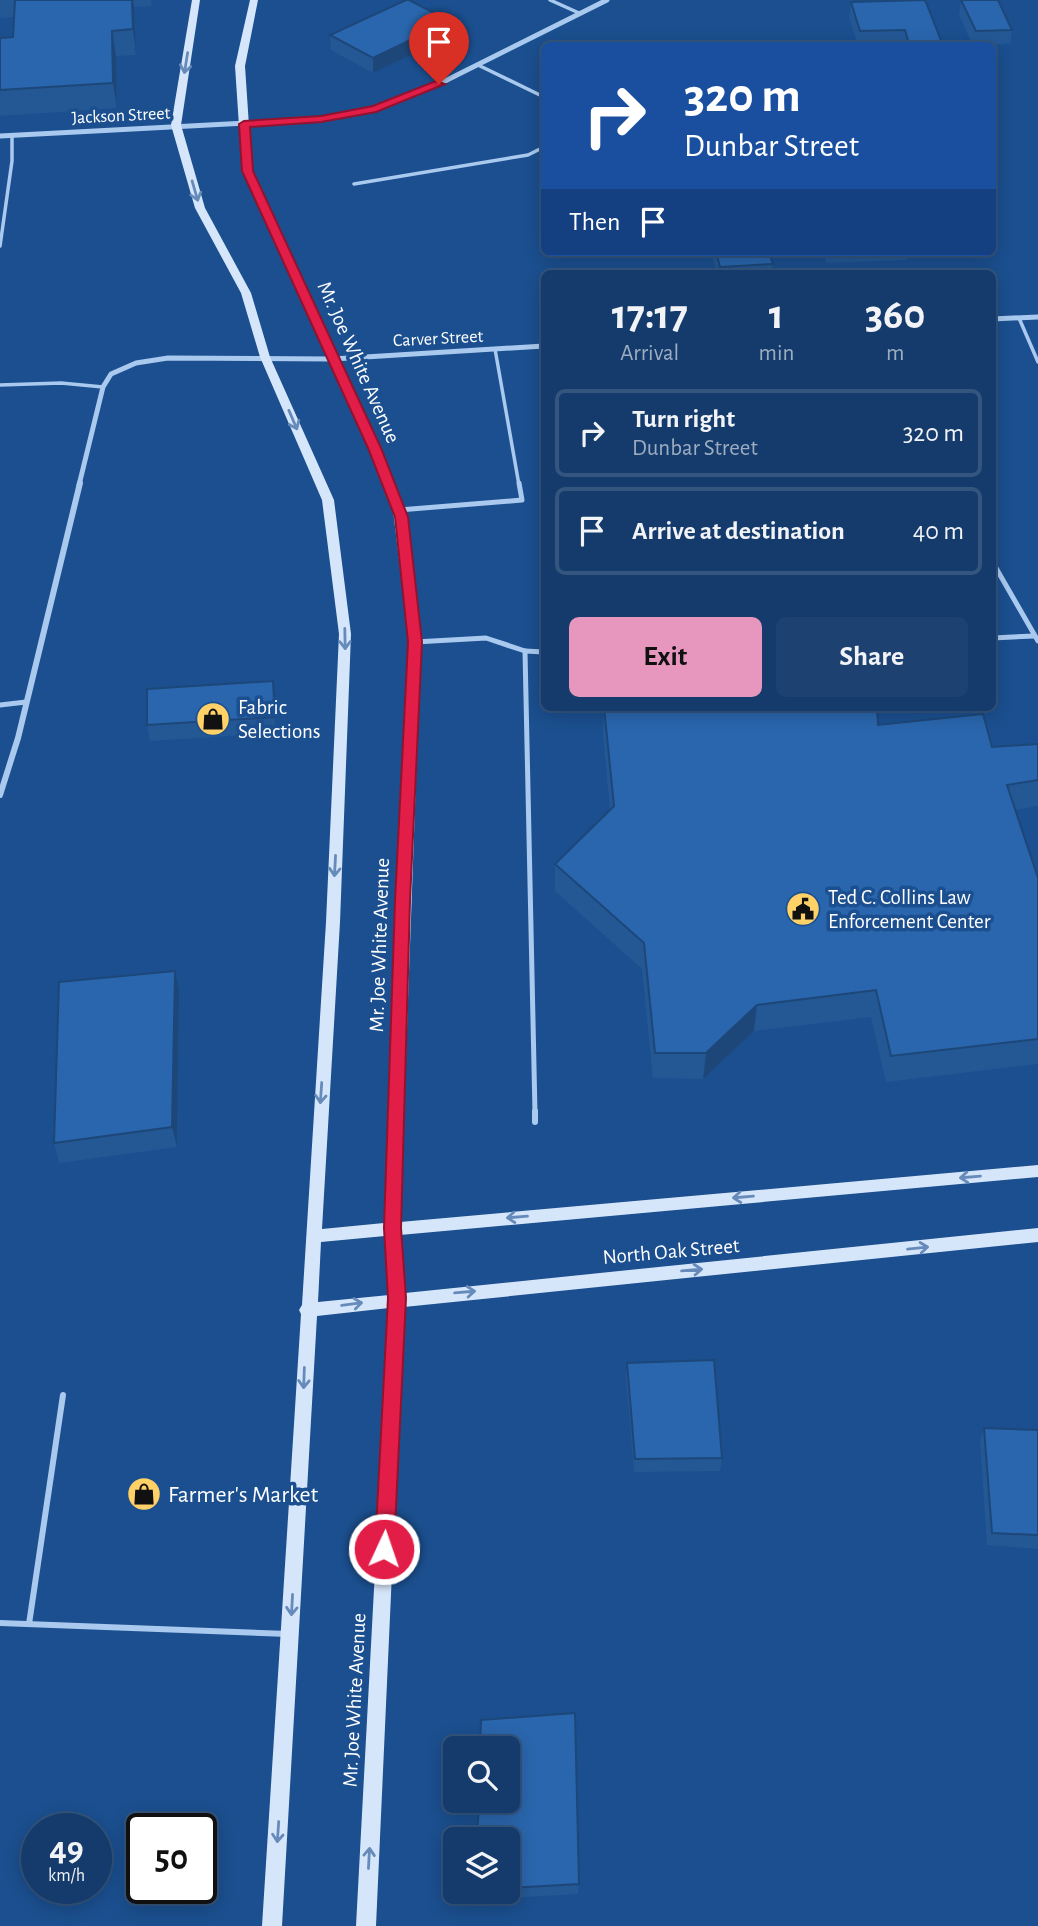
<!DOCTYPE html>
<html lang="en">
<head>
<meta charset="utf-8">
<style>
	:root { --surface:#143b6b; --page:#1d4271; --text:#f1f3f6; --muted:#9dadc1; --line:#33557e; --accent:#e797bd }
	body { margin:0; font-family:"Alegreya Sans",sans-serif; background:var(--page); color:var(--text); height:100vh; display:flex; flex-direction:column; font-size:26px; white-space:nowrap }
	* { box-sizing:border-box; margin:0 }
	p { font-size:23px; color:var(--muted) }
	.icon { flex:none; width:38px; height:38px; fill:none; stroke:currentColor; stroke-width:2; stroke-linecap:round; stroke-linejoin:round }
	.map { position:relative; flex:1; overflow:hidden }
	.sheet { position:absolute; left:541px; top:270px; width:455px; height:441px; display:flex; flex-direction:column; background:var(--surface); border-radius:10px; box-shadow:0 4px 18px #0003,0 0 0 2px var(--line) }
	.sheet>* { flex:none }
	.guide { position:absolute; left:541px; top:42px; width:455px; height:214px; border-radius:10px; box-shadow:0 4px 18px #0003,0 0 0 2px var(--line); background:#1a4fa0; color:#fff; overflow:hidden }
	.controls { position:absolute; left:443px; top:1736px; display:grid; gap:14px }
	.controls a { display:grid; place-items:center; width:77px; height:77px; border-radius:10px; background:var(--surface); box-shadow:0 4px 18px #0003,0 0 0 2px var(--line); font-size:35px }
	.speed { position:absolute; left:21px; top:1813px; display:flex; gap:14px; font-size:35px; font-weight:700; text-align:center }
	.speed>* { display:grid; place-content:center; width:91px; height:91px; border-radius:50%; background:var(--surface); box-shadow:0 4px 18px #0003,0 0 0 2px var(--line); line-height:1 }
	.speed small { font-size:18px; font-weight:400 }
	.speed .limit { border:4px solid #111; border-radius:10px; background:#fff; color:#111 }
	.pin { position:absolute; display:grid; place-items:center; width:60px; height:60px; color:#fff; margin:-72px -30px; border-radius:50% 50% 50% 0; rotate:-45deg; box-shadow:0 0 7px #0007 }
	.pin .icon { rotate:45deg }
	.me { position:absolute; width:77px; margin:-38px; rotate:3deg; stroke-linejoin:round; filter:drop-shadow(0 0 5px #0008) }
	.turn { display:flex; align-items:center; gap:24px; height:147px; padding:0 28px; font-size:32px }
	.turn .icon { width:91px; height:91px; stroke-width:2.5 }
	.turn b { display:block; font-size:49px; line-height:60px }
	.then { display:flex; align-items:center; height:66px; padding:0 28px; background:#0003; gap:14px; font-size:26px }
	.eta { display:flex; justify-content:space-evenly; align-items:center; height:119px; text-align:center }
	.eta b { font-size:42px; font-weight:700; line-height:49px }
	.action { display:flex; gap:14px; margin-top:auto; padding:14px 28px }
	.action a { flex:1; height:80px; border-radius:10px; background:var(--accent); color:#111; font-size:28px; font-weight:700; line-height:80px; text-align:center }
	.action a+a { background:var(--page); color:var(--text) }
	ul { padding:0; list-style:none }
	li { display:flex; align-items:center; gap:21px; height:88px; margin:0 14px 10px; padding:0 14px; border:4px solid var(--line); border-radius:10px }
	li div { flex:1 }
	li b { display:block; font-size:26px }
	li em { font-style:normal }
	.map>svg:first-child { display:block }
	.lines { fill:none; stroke-linecap:round; stroke-linejoin:round }
	.service-far2 { stroke:#a9c9ee; stroke-width:3.5 }
	.service-far1 { stroke:#a9c9ee; stroke-width:5 }
	.service { stroke:#a9c9ee; stroke-width:6 }
	.minor-far1 { stroke:#a9c9ee; stroke-width:5 }
	.minor { stroke:#a9c9ee; stroke-width:6 }
	.secondary { fill:#d6e6fa; fill-rule:evenodd }
	.wall { fill:#245895 }
	.shaded-wall { fill:#1d4779 }
	.building { fill:#2a66ad; stroke:#1d4779; stroke-width:2 }
	.oneway { stroke:#668bba }
	.route { fill:#e11d48; stroke:#92132f; stroke-width:2 }
	.labels { text-anchor:middle; stroke-width:7; stroke-linejoin:round; paint-order:stroke }
	.far-street-label { font-size:18px; fill:#fff; stroke:#1b4f8f }
	.street-label { font-size:21px; fill:#fff; stroke:#1b4f8f }
	.poi-label { font-size:21px; fill:#fff; stroke:#1b4f8f; text-anchor:start }
	.near-poi-label { font-size:24px; fill:#fff; stroke:#1b4f8f; text-anchor:start }
</style>
</head>
<body>
<div class="map">
<svg width="1038" height="1926" viewBox="0 0 1038 1926">
	<rect width="100%" height="100%" fill="#1b4f8f"/>
	<g class="lines">
		<g class="service-far2">
			<path d="M550 0 579 13"/>
			<path d="M478 65 544 97"/>
			<path d="M354 184 528 155 544 147"/>
			<path d="M0 246 12 161V135"/>
			<path d="M1019 318 1038 362"/>
			<path d="M495 349 519 485"/>
			<path d="M0 385 61 383 103 387"/>
		</g>
		<g class="service-far1">
			<path d="M399 510 522 500 519 483"/>
			<path d="M992 561 1038 641"/>
			<path d="M992 638 1034 636"/>
			<path d="M415 642 486 638 525 651 544 652"/>
			<path d="M525 651 535 1113"/>
			<path d="M0 705 26 702"/>
		</g>
		<g class="service">
			<path d="M535 1111V1122"/>
			<path d="M0 1623 288 1634"/>
			<path d="M29 1624 63 1395"/>
		</g>
		<g class="minor-far1">
			<path d="M0 136 321 119 376 109 439 84 607 0"/>
			<path d="M992 319 1038 317"/>
			<path d="M79 485 103 387 111 374 136 363 168 358 333 359 544 346"/>
		</g>
		<path class="minor" d="M0 795 18 738 80 483"/>
		<path class="secondary" d="M192 0H200L181 125 205 208 251 293 270 357 334 500 351 634 340 922 322 1229 384 1223 409 642 393 510 368 448 242 171 235 66 250 0H258L245 66 252 171 380 448 405 510 421 642 400 1222 1038 1165V1177L400 1235 405 1293 1038 1228V1242L404 1307 376 1926H356L389 1308 317 1316 282 1926H262L301 1314 299 1310 302 1305 326 922 339 634 322 500 260 357 241 293 195 208 171 125ZM385 1236 389 1295 318 1302 321 1242Z"/>
	</g>
	<g class="wall">
		<path d="M0 0H151L152 6 134 7 136 55 116 56 117 108 0 116V38L13 37 14 17 0 18Z"/>
		<path d="M961 0 1012 30 1010 44 973 46 959 15Z"/>
		<path d="M851 2 942 43 941 46H903V45L858 46 849 17Z"/>
		<path d="M450 21 451 36 373 73 331 50 330 35Z"/>
		<path d="M711 252H769L773 264 772 273H717Z"/>
		<path d="M823 252H907L906 260 826 263Z"/>
		<path d="M275 696 276 733 150 741 147 725Z"/>
		<path d="M604 707 878 725 992 747 1038 744V806L1015 810 1038 878V1064L886 1082 871 1017 754 1031 703 1079 653 1078 642 969 555 891V864L610 810 603 733Z"/>
		<path d="M179 992 177 1147 59 1163 54 1143Z"/>
		<path d="M627 1363 722 1458 720 1471 634 1472 626 1377Z"/>
		<path d="M984 1428 1038 1430V1549L987 1545 980 1441Z"/>
		<path d="M508 1839 579 1884 578 1894 476 1900V1892H508Z"/>
	</g>
	<g class="shaded-wall">
		<path d="M132 0H133L134 7 136 55 133 29Z"/>
		<path d="M450 21 451 36 373 73V58Z"/>
		<path d="M112 31 116 56 117 108 113 83Z"/>
		<path d="M273 681 275 696 276 733 275 717Z"/>
		<path d="M175 971 179 992 177 1147 172 1127Z"/>
		<path d="M757 1005 754 1031 703 1079 706 1053Z"/>
	</g>
	<g class="building">
		<path d="M15 0H132L133 29 112 31 113 83 0 90V38L13 37Z"/>
		<path d="M406 0H409L450 21 373 58 330 35Z"/>
		<path d="M925 0 942 43 909 44 905 30 860 31 851 2Z"/>
		<path d="M961 0H998L1012 30 976 31Z"/>
		<path d="M716 252H769L773 264 720 267Z"/>
		<path d="M273 681 275 717 147 725V689Z"/>
		<path d="M604 707H877L878 725 983 714 992 747 1038 744V780L1007 785 1038 878V1039L891 1056 876 990 757 1005 706 1053H655L644 943 555 864 614 806Z"/>
		<path d="M175 971 172 1127 54 1143 59 982Z"/>
		<path d="M714 1360 722 1458 635 1459 627 1363Z"/>
		<path d="M984 1428 1038 1430V1535L992 1533Z"/>
		<path d="M575 1713 579 1884 508 1888V1839H477L479 1801H508V1748H480L481 1720Z"/>
	</g>
	<defs><path id="oneway-shaft" d="M-6 0H5M1.5-3L5.5 0L1.5 3" fill="none" stroke-width="1.6" stroke-linecap="round" stroke-linejoin="round" transform="scale(1.75)"/></defs>
	<g class="oneway">
		<use href="#oneway-shaft" transform="translate(186 63) rotate(99)"/>
		<use href="#oneway-shaft" transform="translate(195 191) rotate(74)"/>
		<use href="#oneway-shaft" transform="translate(293 420) rotate(67)"/>
		<use href="#oneway-shaft" transform="translate(345 639) rotate(89)"/>
		<use href="#oneway-shaft" transform="translate(335 866) rotate(93)"/>
		<use href="#oneway-shaft" transform="translate(321 1093) rotate(94)"/>
		<use href="#oneway-shaft" transform="translate(970 1177) rotate(175)"/>
		<use href="#oneway-shaft" transform="translate(743 1197) rotate(175)"/>
		<use href="#oneway-shaft" transform="translate(517 1217) rotate(175)"/>
		<use href="#oneway-shaft" transform="translate(918 1248) rotate(-6)"/>
		<use href="#oneway-shaft" transform="translate(692 1270) rotate(-5)"/>
		<use href="#oneway-shaft" transform="translate(465 1292) rotate(-5)"/>
		<use href="#oneway-shaft" transform="translate(352 1304) rotate(-7)"/>
		<use href="#oneway-shaft" transform="translate(304 1378) rotate(92)"/>
		<use href="#oneway-shaft" transform="translate(292 1605) rotate(93)"/>
		<use href="#oneway-shaft" transform="translate(278 1832) rotate(94)"/>
		<use href="#oneway-shaft" transform="translate(369 1858) rotate(-87)"/>
	</g>
	<path class="route" d="M436 81 445 84 376 112 321 122 250 127 253 171 381 448 408 517 422 642 410 901 401 1228 406 1298 394 1549 391 1556 384 1558 378 1556 375 1549 388 1298 384 1228 395 901 408 642 395 517 368 448 242 171 239 124 244 121 321 116 373 106Z"/>
	<defs>
		<g id="shop-disc" transform="scale(1.75)"><circle r="9.5" fill="#ffd166" stroke="#1b4f8f"/><path d="M-5-2.5h2.3a2.7 3.5 0 0 1 5.4 0H5L5.5 6h-11ZM-1.5-2.5h3a1.5 2.3 0 0 0-3 0Z" fill="#111"/></g>
		<g id="civic-disc" transform="scale(1.75)"><circle r="9.5" fill="#ffd166" stroke="#1b4f8f"/><path d="M-.6-6.5H3V-4.5H.6V-3L4-1V1h2V6H-6V1h2V-1L-.6-3ZM-1.2 2.5V6h2.4V2.5Z" fill="#111"/></g>
	</defs>
	<g fill-rule="evenodd">
		<use href="#shop-disc" x="213" y="719"/>
		<use href="#civic-disc" x="803" y="909"/>
		<use href="#shop-disc" x="144" y="1494"/>
	</g>
	<g class="labels">
		<g class="far-street-label">
			<text transform="translate(121 115) rotate(-3)" y="6">Jackson Street</text>
			<text transform="translate(438 338) rotate(-3)" y="6">Carver Street</text>
		</g>
		<g class="street-label">
			<text transform="translate(359 362) rotate(66)" y="7">Mr. Joe White Avenue</text>
			<text transform="translate(379 945) rotate(-88)" y="7">Mr. Joe White Avenue</text>
			<text transform="translate(671 1251) rotate(-5)" y="7">North Oak Street</text>
			<text transform="translate(354 1700) rotate(-87)" y="7">Mr. Joe White Avenue</text>
		</g>
		<g class="poi-label">
			<text x="238" y="714">Fabric<tspan x="238" dy="24">Selections</tspan></text>
			<text x="828" y="904">Ted C. Collins Law<tspan x="828" dy="24">Enforcement Center</tspan></text>
		</g>
		<g class="near-poi-label">
			<text x="168" y="1502">Farmer's Market</text>
		</g>
	</g>
</svg>
<div class="controls">
<a><svg class="icon" aria-label="search" viewBox="0 0 24 24"><circle cx="10" cy="10" r="6"/><path d="M15 15l6 6"/></svg></a>
<a><svg class="icon" aria-label="layers" viewBox="0 0 24 24"><path d="M12 4l9 5-9 5-9-5zM3 14l9 5 9-5"/></svg></a>
</div>
<div class="speed"><div>49<small>km/h</small></div><div class="limit">50</div></div>
<div class="pin" style="left:439px;top:84px;background:#d93025"><svg class="icon" aria-label="arrive" viewBox="0 0 24 24"><path d="M6 21V4h12l-3 4 3 4H6"/></svg></div>
<svg class="me" style="left:384px;top:1549px" viewBox="-20 -20 40 40"><circle r="17" fill="#e11d48" stroke="#fff" stroke-width="3"/><path d="M0-11L8 9 0 5-8 9z" fill="#fff"/></svg>
<div class="guide">
<div class="turn"><svg class="icon" aria-label="right" viewBox="0 0 24 24"><path d="M7 20v-9h11M14 6l5 5-5 5"/></svg><div><b>320 m</b>Dunbar Street</div></div>
<div class="then">Then<svg class="icon" aria-label="arrive" viewBox="0 0 24 24"><path d="M6 21V4h12l-3 4 3 4H6"/></svg></div>
</div>
<section class="sheet">
<div class="eta">
<div><b>17:17</b><p>Arrival</p></div>
<div><b>1</b><p>min</p></div>
<div><b>360</b><p>m</p></div>
</div>
<ul>
<li><svg class="icon" aria-label="right" viewBox="0 0 24 24"><path d="M7 20v-9h11M14 6l5 5-5 5"/></svg><div><b>Turn right</b><p>Dunbar Street</p></div><em>320 m</em></li>
<li><svg class="icon" aria-label="arrive" viewBox="0 0 24 24"><path d="M6 21V4h12l-3 4 3 4H6"/></svg><div><b>Arrive at destination</b></div><em>40 m</em></li>
</ul>
<div class="action"><a>Exit</a><a>Share</a></div>
</section>
</div>
</body>
</html>
